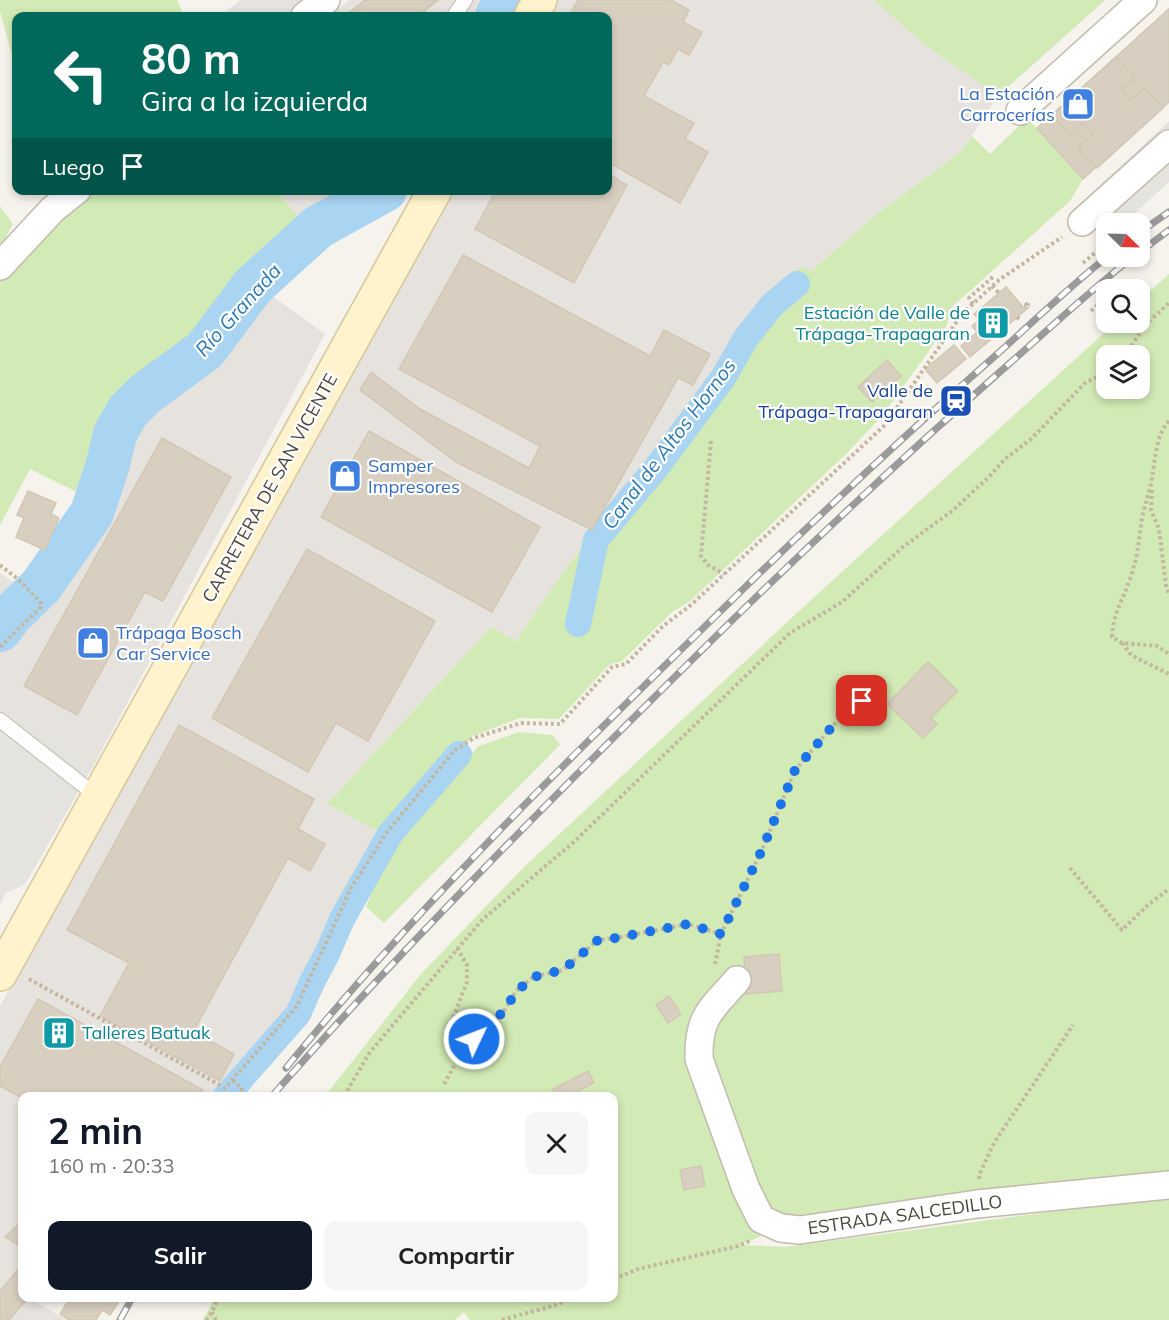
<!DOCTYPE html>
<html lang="es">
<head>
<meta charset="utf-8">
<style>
	:root { --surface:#fff; --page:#f6f6f6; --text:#202124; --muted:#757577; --accent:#111827 }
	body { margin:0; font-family:Mulish,sans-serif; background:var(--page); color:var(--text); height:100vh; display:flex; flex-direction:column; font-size:22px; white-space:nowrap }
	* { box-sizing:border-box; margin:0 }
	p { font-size:20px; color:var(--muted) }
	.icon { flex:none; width:33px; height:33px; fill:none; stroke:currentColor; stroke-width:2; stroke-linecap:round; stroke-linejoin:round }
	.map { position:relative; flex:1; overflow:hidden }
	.sheet { position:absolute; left:18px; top:1092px; width:600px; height:210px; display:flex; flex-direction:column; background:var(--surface); border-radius:12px; box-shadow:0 3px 9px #0003 }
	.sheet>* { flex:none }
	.banner { position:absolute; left:12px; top:12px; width:600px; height:183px; border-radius:12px; box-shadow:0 3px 9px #0003; background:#00695c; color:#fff; overflow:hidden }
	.needle { width:39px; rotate:113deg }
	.fabs { position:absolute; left:1096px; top:213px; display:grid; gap:12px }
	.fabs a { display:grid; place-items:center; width:54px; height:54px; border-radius:12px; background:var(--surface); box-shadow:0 3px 9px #0003; font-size:30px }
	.pin { position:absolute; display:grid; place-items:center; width:51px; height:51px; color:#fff; margin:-26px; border-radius:12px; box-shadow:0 3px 9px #0006 }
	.me { position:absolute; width:66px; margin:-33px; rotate:47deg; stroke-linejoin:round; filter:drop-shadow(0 0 4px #0008) }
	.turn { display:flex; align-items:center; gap:21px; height:126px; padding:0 30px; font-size:27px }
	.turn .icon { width:78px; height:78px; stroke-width:2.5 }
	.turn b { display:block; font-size:42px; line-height:51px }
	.then { display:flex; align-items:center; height:57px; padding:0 30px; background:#0003; gap:12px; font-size:22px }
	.round { display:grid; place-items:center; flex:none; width:63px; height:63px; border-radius:12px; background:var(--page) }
	.summary { display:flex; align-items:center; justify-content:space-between; height:102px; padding:0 30px }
	h1 { font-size:36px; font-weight:700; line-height:45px; color:var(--accent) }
	.primary-button { display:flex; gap:12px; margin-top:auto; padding:12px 30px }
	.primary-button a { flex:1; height:69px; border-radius:12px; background:var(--accent); color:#fff; font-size:24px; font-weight:700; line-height:69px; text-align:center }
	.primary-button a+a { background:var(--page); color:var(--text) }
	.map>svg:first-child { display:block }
	.industrial { fill:#e6e2dd }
	.green { fill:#d2eab5; fill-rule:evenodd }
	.parking { fill:#e5e3e0 }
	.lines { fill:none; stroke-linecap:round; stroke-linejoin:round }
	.canal { stroke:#a9d4f2; stroke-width:26 }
	.river { stroke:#a9d4f2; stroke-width:44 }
	.building { fill:#d8cfc1; stroke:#d3c7b4; stroke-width:1.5 }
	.lane-casing { stroke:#c2bbae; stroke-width:16 }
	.street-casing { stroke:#c2bbae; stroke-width:30 }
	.secondary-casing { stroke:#d6c79b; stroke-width:36 }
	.path { stroke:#c4b79f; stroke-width:4; stroke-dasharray:3 3; stroke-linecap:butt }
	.lane { stroke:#fff; stroke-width:14 }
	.street { stroke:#fff; stroke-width:27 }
	.secondary { stroke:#fff3cd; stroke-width:33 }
	.rail-casing { stroke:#9a9a9a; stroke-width:7 }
	.rail { stroke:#fff; stroke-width:4.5; stroke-dasharray:14; stroke-linecap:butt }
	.route { stroke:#1a73e8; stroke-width:10; stroke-dasharray:0 18 }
	.labels { text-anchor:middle; stroke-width:4.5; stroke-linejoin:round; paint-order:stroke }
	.shop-label { font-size:18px; fill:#366cbe; stroke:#fff; text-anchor:start }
	.culture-label { font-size:18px; fill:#0d838f; stroke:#fff; text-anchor:end }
	.transit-label { font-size:18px; fill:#164399; stroke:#fff; text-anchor:end }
	.street-label { font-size:18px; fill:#4b4439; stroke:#fff }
	.water-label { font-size:20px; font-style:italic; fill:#2e7ab2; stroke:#fff }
</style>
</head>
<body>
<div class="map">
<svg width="1169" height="1320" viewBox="0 0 1169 1320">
	<rect width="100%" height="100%" fill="#f6f3ec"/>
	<g class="industrial">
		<path d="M349 0H487L478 16H328Z"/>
		<path d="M558 0H1105L998 96 961 152 883 209 811 271 774 292 730 347 704 396 681 429 622 503 567 566 516 641 491 627 327 804 387 836 345 913 302 1003 278 1036 223 1096H22V1298H29L67 1320H0V1006L452 191 608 190V16H549Z"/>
		<path d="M276 191H348L301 220Z"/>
		<path d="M268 293 325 334 96 761 25 884 6 893 0 904V573L16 584 49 585 104 506 125 437 210 359Z"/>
	</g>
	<g class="green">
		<path d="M0 0H177L184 16H16V70L0 11Z"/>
		<path d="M874 0H1105L998 96 924 44Z"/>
		<path d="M1027 118 1083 179 1070 201 952 307 946 327 882 416 847 453 689 602 672 612 622 661 610 664 559 719 520 718 473 736 402 812 387 836 327 804 491 627 516 641 567 566 622 503 681 429 704 396 730 347 750 321 774 292 802 266 811 271 883 209 961 152 972 136 990 154Z"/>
		<path d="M92 191H276L301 220 234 289 197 335 152 366 106 414 83 495 30 469 0 525V279L58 216Z"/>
		<path d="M0 206 13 224 0 248Z"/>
		<path d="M1169 274V1176L781 1228 740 1245 786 1247 1110 1204 1169 1199V1320H470L464 1312 455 1320H203L214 1298H614V1096H568L594 1084 588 1071 553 1089 556 1096H325L421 974 523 868 798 612 1115 323 1140 322V300ZM1107 356H1140V388H1107ZM928 662 957 691 931 718 937 724 923 738 888 704ZM779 955 746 994 744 957ZM701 1166 705 1186 684 1190 680 1170Z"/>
		<path d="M519 732 553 735 560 745 384 923 366 907 379 875 413 816 479 746Z"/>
	</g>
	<g class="parking">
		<path d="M240 0H308L288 16H220Z"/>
		<path d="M1169 121V182L1124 223 1095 190Z"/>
		<path d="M0 705 96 761 25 884 6 893 0 860Z"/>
	</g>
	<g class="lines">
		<g class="canal">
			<path d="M578 624 596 540 656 468 723 378 746 338 772 305 797 284"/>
			<path d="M226 1096 298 1014 312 982 327 954 342 919 390 834 459 754"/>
		</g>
		<g class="river">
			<path d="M497 16 507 0"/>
			<path d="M0 630 11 615 41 586 92 513 108 464 115 434 128 411 145 394 205 350 253 286 318 227 385 190"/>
		</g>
	</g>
	<g class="building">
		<path d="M365 0H438L418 16H345Z"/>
		<path d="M578 0H671L689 10 683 22 702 32 689 55 678 49 669 65 663 62 644 96 694 123 685 139 708 152 680 203 608 162V16H569Z"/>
		<path d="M1169 9V86L1157 71 1165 64 1157 55 1150 61 1137 47 1141 44 1136 39Z"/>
		<path d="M1169 9V102L1083 179 1037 128Z"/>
		<path d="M1116 57 1135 77 1121 90 1130 101 1145 88 1163 108 1097 168 1078 148 1093 134 1083 123 1070 135 1052 115Z"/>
		<path d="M608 174 627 185 574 283 475 229 496 190H608Z"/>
		<path d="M463 255 650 356 664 330 710 354 693 385 678 378 592 530 456 462 360 390 371 372 420 409 529 468 540 446 399 369Z"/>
		<path d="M1006 287 1023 307 1028 308 970 357 961 346 977 332 972 326 979 320 974 314Z"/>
		<path d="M954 345 966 359 937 383 925 369Z"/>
		<path d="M887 360 901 376 872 402 858 387Z"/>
		<path d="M369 431 540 527 492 612 321 517Z"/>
		<path d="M162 438 231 477 163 601 145 592 77 715 24 686Z"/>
		<path d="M28 491 56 503 51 514 59 518 45 550 16 537 24 518 17 515Z"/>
		<path d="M307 549 435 621 368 741 336 723 308 772 212 718Z"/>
		<path d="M928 662 958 691 931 718 937 724 923 738 887 704Z"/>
		<path d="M179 725 314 799 298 829 325 844 310 871 288 858 193 1032 234 1054 220 1081 100 1016 129 963 67 930Z"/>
		<path d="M779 954 782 991 746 994 744 957Z"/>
		<path d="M669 996 681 1014 668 1023 656 1005Z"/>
		<path d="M38 999 203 1090 199 1096H22V1098L0 1086V1067Z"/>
		<path d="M588 1071 594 1083 568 1096H556L553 1089Z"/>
		<path d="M701 1166 705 1186 684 1190 680 1170Z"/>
		<path d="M22 1221V1247L5 1237Z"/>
		<path d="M22 1265V1298H28L9 1320H0V1291Z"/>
		<path d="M70 1298H121L110 1315 102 1310 96 1320H69L60 1314Z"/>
	</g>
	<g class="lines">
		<g class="lane-casing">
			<g id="lane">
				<path d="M454 16 465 0"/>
				<path d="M0 720 98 797"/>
			</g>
		</g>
		<g class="street-casing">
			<g id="street">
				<path d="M305 16 326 0"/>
				<path d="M1020 111 1143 0"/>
				<path d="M1082 222 1169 144"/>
				<path d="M0 266 53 209 77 190"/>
				<path d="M737 980C711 1010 698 1016 699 1059L746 1189 761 1219 781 1228 800 1230 977 1204 1169 1185"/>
			</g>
		</g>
		<g class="secondary-casing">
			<g id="secondary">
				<path d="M531 16 540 0"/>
				<path d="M0 974 435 190"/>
			</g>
		</g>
		<g class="path">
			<path d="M1083 263 1101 248"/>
			<path d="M992 286 999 293"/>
			<path d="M1114 290 1124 280"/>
			<path d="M1028 303 1026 305H1030"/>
			<path d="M973 304 969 298 995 275"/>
			<path d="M1091 311 1107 296"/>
			<path d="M1017 317 1020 320"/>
			<path d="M1125 356 1145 325 1169 303"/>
			<path d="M1169 421C1156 434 1155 460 1152 478 1150 491 1145 504 1142 518 1139 539 1138 555 1131 576 1124 598 1113 613 1112 637L1122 643 1157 646 1169 654"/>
			<path d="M711 441 701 556 708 565 724 574"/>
			<path d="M1152 490 1151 510 1159 529 1166 585 1169 595"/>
			<path d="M0 565 19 580 41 603V607L0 647"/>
			<path d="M1122 643 1131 655 1169 674"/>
			<path d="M1070 868 1122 930 1149 904 1169 889"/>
			<path d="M457 948 467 965V982L451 1023 452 1042 457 1059"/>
			<path d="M715 964 721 934 762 850 795 770 849 707 874 695"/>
			<path d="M29 979 225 1088 297 1006 351 888 387 832 455 750 474 738 521 723 560 724 612 667 626 664 663 626 691 605 885 425 962 314 999 280 1062 237"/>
			<path d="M233 1080 242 1089 236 1096"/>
			<path d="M444 1084 465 1046 484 1032 504 1011 516 991 533 977 563 970 598 940 616 938 688 924 721 934"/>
			<path d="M344 1096 370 1052 482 920 575 841 790 633 842 602 903 547 952 511 989 477 1005 459 1031 439 1086 382 1107 373"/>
			<path d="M979 1179 980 1173 994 1143 1073 1025"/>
			<path d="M614 1279 638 1269 738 1246 750 1241"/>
			<path d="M212 1312 216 1320"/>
			<path d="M206 1320 212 1312 218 1298"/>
			<path d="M502 1320 556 1305 572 1298"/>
		</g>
		<use href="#lane" class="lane"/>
		<use href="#street" class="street"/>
		<use href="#secondary" class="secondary"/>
		<g class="rail-casing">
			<g id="rail">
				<path d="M1140 232 1169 212"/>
				<path d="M1140 252 1169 230"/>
				<path d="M286 1068C422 901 577 751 731 601 817 517 905 435 995 356 1032 323 1069 287 1108 256"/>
				<path d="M272 1096C408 942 554 796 700 652 801 552 904 456 1010 363 1051 327 1091 290 1134 256"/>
				<path d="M120 1320 132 1298"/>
			</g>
		</g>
		<use href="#rail" class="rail"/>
	</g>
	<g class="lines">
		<path class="route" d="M474 1039 504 1011 516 992 533 977 563 970 598 940 616 938 688 924 721 934 762 850 795 770 849 707 862 701"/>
	</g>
	<defs>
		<g id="shop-square" transform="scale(1.725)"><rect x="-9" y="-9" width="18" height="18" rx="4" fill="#3f7fe0" stroke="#fff"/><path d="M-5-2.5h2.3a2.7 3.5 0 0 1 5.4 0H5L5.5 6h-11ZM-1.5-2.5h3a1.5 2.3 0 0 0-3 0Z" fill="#fff"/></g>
		<g id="building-square" transform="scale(1.725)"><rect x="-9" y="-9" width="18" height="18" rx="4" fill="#0f9aa8" stroke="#fff"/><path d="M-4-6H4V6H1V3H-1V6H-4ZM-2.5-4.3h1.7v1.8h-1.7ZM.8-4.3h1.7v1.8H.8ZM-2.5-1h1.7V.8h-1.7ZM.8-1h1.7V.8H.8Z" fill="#fff"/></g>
		<g id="station-square" transform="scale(1.725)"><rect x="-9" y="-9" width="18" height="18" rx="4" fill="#1a4fb4" stroke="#fff"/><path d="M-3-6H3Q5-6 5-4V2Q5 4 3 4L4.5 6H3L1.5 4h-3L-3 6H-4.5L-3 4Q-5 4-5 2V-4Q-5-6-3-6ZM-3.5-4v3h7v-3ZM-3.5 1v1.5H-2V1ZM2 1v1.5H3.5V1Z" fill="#fff"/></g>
	</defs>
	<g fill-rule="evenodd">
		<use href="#shop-square" x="1078" y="104"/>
		<use href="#building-square" x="993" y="323"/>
		<use href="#station-square" x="956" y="401"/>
		<use href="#shop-square" x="345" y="476"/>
		<use href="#shop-square" x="93" y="643"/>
		<use href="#building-square" x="59" y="1033"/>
	</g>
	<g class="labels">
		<g class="shop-label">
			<text x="1055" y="100" text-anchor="end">La Estación<tspan x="1055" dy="21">Carrocerías</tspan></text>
			<text x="368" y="472">Samper<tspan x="368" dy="21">Impresores</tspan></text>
			<text x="116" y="639">Trápaga Bosch<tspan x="116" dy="21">Car Service</tspan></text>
		</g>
		<g class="culture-label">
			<text x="970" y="319">Estación de Valle de<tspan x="970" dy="21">Trápaga-Trapagaran</tspan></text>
			<text x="82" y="1039" text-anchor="start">Talleres Batuak</text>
		</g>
		<g class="transit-label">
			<text x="933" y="397">Valle de<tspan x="933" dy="21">Trápaga-Trapagaran</tspan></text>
		</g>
		<g class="street-label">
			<text transform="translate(270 488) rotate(-61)" y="6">CARRETERA DE SAN VICENTE</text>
			<text transform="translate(905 1215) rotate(-8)" y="6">ESTRADA SALCEDILLO</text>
		</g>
		<g class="water-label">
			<text transform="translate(238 310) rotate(-48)" y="7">Río Granada</text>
			<text transform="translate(669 444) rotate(-53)" y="7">Canal de Altos Hornos</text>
		</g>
	</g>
</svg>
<div class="fabs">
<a><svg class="needle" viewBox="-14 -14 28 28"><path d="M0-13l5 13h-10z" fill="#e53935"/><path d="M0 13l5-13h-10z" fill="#757577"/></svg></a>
<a><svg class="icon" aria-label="search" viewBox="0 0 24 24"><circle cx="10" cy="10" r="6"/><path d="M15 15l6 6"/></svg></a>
<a><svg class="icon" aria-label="layers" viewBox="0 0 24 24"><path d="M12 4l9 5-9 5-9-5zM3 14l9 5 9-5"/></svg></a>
</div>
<div class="pin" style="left:862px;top:701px;background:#d93025"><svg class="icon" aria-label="arrive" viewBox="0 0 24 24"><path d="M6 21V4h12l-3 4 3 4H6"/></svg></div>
<svg class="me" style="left:474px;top:1039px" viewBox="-20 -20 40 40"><circle r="17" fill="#1a73e8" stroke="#fff" stroke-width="3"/><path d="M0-11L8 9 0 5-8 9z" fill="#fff"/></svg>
<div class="banner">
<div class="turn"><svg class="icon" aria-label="left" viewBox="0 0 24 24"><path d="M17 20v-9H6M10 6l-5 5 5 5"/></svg><div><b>80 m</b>Gira a la izquierda</div></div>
<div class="then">Luego<svg class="icon" aria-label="arrive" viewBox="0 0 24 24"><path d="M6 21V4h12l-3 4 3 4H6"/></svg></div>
</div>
<section class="sheet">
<div class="summary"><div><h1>2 min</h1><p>160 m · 20:33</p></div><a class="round"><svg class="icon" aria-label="close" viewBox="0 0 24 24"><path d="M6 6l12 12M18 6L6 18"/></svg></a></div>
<div class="primary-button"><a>Salir</a><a>Compartir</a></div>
</section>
</div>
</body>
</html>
